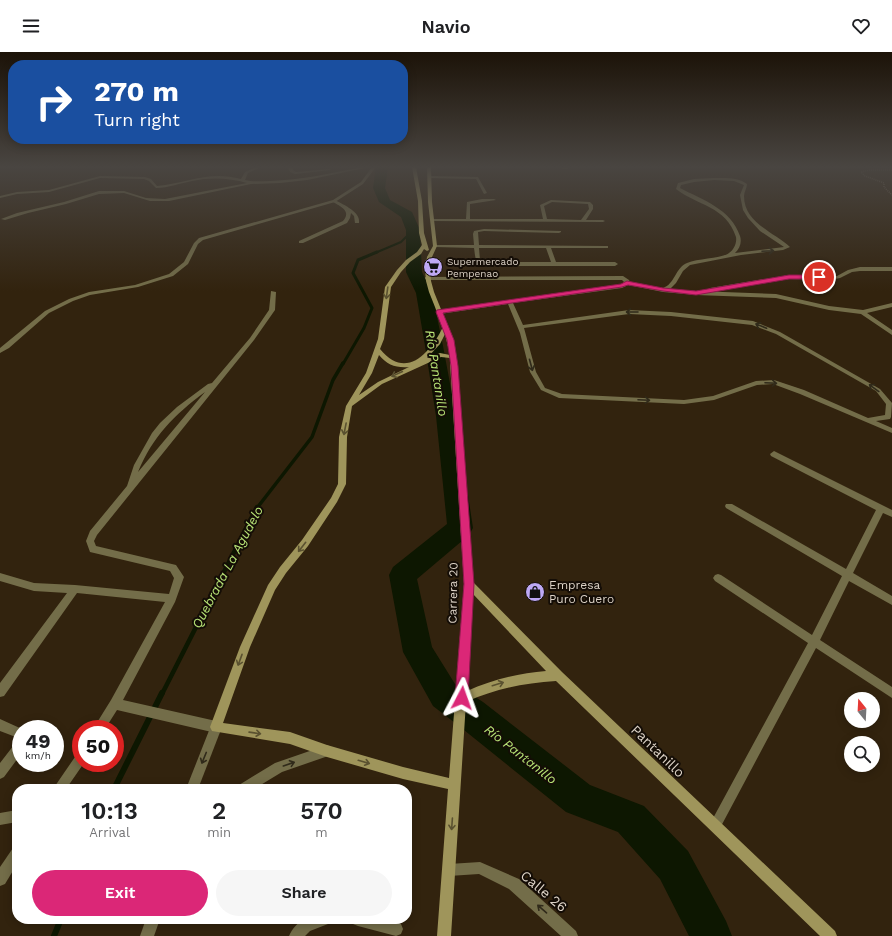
<!DOCTYPE html>
<html lang="en">
<head>
<meta charset="utf-8">
<style>
	:root { --surface:#fff; --page:#f6f6f6; --text:#202124; --muted:#757577; --accent:#db2777 }
	body { margin:0; font-family:"Work Sans",sans-serif; background:var(--page); color:var(--text); height:100vh; display:flex; flex-direction:column; font-size:15px; white-space:nowrap }
	* { box-sizing:border-box; margin:0 }
	p { font-size:13px; color:var(--muted) }
	.icon { flex:none; width:22px; height:22px; fill:none; stroke:currentColor; stroke-width:2; stroke-linecap:round; stroke-linejoin:round }
	.map { position:relative; flex:1; overflow:hidden }
	.panel { position:absolute; left:12px; top:732px; width:400px; height:140px; display:flex; flex-direction:column; background:var(--surface); border-radius:16px; box-shadow:0 2px 10px #0003 }
	.panel>* { flex:none }
	.guide { position:absolute; left:8px; top:8px; width:400px; height:84px; border-radius:16px; box-shadow:0 2px 10px #0003; background:#1a4fa0; color:#fff; overflow:hidden }
	.needle { width:26px; rotate:342deg }
	.controls { position:absolute; left:844px; top:640px; display:grid; gap:8px }
	.controls a { display:grid; place-items:center; width:36px; height:36px; border-radius:50%; background:var(--surface); box-shadow:0 2px 10px #0003; font-size:20px }
	.speed { position:absolute; left:12px; top:668px; display:flex; gap:8px; font-size:20px; font-weight:700; text-align:center }
	.speed>* { display:grid; place-content:center; width:52px; height:52px; border-radius:50%; background:var(--surface); box-shadow:0 2px 10px #0003; line-height:1 }
	.speed small { font-size:10px; font-weight:400 }
	.speed .limit { border:6px solid #d22; background:#fff; color:#111 }
	.pin { position:absolute; display:grid; place-items:center; width:34px; height:34px; color:#fff; margin:-17px; border:2px solid #fff; border-radius:50%; box-shadow:0 1px 4px #0007 }
	.me { position:absolute; width:44px; margin:-22px; rotate:4deg; stroke-linejoin:round; filter:drop-shadow(0 0 3px #0008) }
	.turn { display:flex; align-items:center; gap:14px; height:84px; padding:0 20px; font-size:18px }
	.turn .icon { width:52px; height:52px; stroke-width:2.5 }
	.turn b { display:block; font-size:28px; line-height:34px }
	.eta { display:flex; justify-content:space-evenly; align-items:center; height:68px; text-align:center }
	.eta b { font-size:24px; font-weight:600; line-height:28px }
	.action { display:flex; gap:8px; margin-top:auto; padding:8px 20px }
	.action a { flex:1; height:46px; border-radius:24px; background:var(--accent); color:#fff; font-size:16px; font-weight:600; line-height:46px; text-align:center }
	.action a+a { background:var(--page); color:var(--text) }
	header { display:flex; justify-content:space-between; align-items:center; height:52px; padding:0 20px; background:var(--surface); font-size:18px; font-weight:600 }
	.map>svg:first-child { display:block }
	.lines { fill:none; stroke-linecap:round; stroke-linejoin:round }
	.stream-far4 { stroke:#0d1701; stroke-width:2 }
	.stream-far3 { stroke:#0d1701; stroke-width:3 }
	.stream-far2 { stroke:#0d1701; stroke-width:3.5 }
	.stream-far1 { stroke:#0d1701; stroke-width:4.5 }
	.stream { stroke:#0d1701; stroke-width:6 }
	.river { fill:#0d1701; fill-rule:evenodd }
	.path { stroke:#776a58; stroke-width:1.5; stroke-dasharray:1 1; stroke-linecap:butt }
	.service { fill:#736d49; fill-rule:evenodd }
	.minor { fill:#736d49; fill-rule:evenodd }
	.tertiary { fill:#736d49; fill-rule:evenodd }
	.secondary { fill:#9f955b; fill-rule:evenodd }
	.oneway { stroke:#302a1a }
	.oneway2 { stroke:#5a5130 }
	.route { fill:#db2777; stroke:#8e194d }
	.labels { text-anchor:middle; stroke-width:4; stroke-linejoin:round; paint-order:stroke }
	.far-poi-label { font-size:10px; fill:#ddd3c7; stroke:#140d06; text-anchor:start }
	.poi-label { font-size:12px; fill:#ddd3c7; stroke:#140d06; text-anchor:start }
	.street-label { font-size:12px; fill:#ddd3c7; stroke:#140d06 }
	.water-label { font-size:13px; font-style:italic; fill:#b8e476; stroke:#140d06 }
	.near-street-label { font-size:14px; fill:#ddd3c7; stroke:#140d06 }
</style>
</head>
<body>
<header><svg class="icon" aria-label="menu" viewBox="0 0 24 24"><path d="M4 6h16M4 12h16M4 18h16"/></svg>Navio<svg class="icon" aria-label="heart" viewBox="0 0 24 24"><path d="M12 20l-8-8c-3-5 5-10 8-4 3-6 11-1 8 4z"/></svg></header>
<div class="map">
<svg width="892" height="884" viewBox="0 0 892 884">
	<rect width="100%" height="100%" fill="#32230e"/>
	<g class="lines">
		<path class="stream-far4" d="M375 201 401 190 413 178"/>
		<path class="stream-far3" d="M343 312 364 276 372 256 353 221 358 208 377 200"/>
		<path class="stream-far2" d="M257 456 312 385 333 328 343 311"/>
		<path class="stream-far1" d="M162 642 257 455"/>
		<g class="stream">
			<path d="M114 737 162 641"/>
			<path d="M54 884 61 867"/>
		</g>
		<path class="river" d="M376 115H388L385 136 390 148 412 160 420 178 422 220 432 241 443 294 456 364 473 476 469 483 417 527 432 595 455 632 483 650 590 733 644 754 688 799 726 869 732 884H689L660 827 618 780 566 760 459 674 433 654 403 600 389 523 393 515 447 472 436 364 425 294 416 241 406 220V178L401 165 379 150 373 136Z"/>
		<path class="path" d="M892 118H870L861 120 865 124 884 131V135L892 143"/>
		<g class="service">
			<path d="M256 115H261L248 121 245 128C253 130 261 129 270 129 301 128 332 121 363 115H370L307 128 280 131 251 132 169 149H150L124 141 99 142 66 152 28 161 5 168 1 167 17 161 64 150 99 139H124L146 146 165 147 247 131C230 126 211 125 192 129 181 131 168 136 156 136L149 129 144 127 100 126 49 140 17 142 0 146V144L17 140 49 138 100 124 145 125 151 127 157 134C187 131 210 118 241 127L245 120Z"/>
			<path d="M288 115H292L293 118 296 120 329 117 331 118 295 122 290 120Z"/>
			<path d="M550 115H567L569 116 567 117Z"/>
			<path d="M429 124 478 125 487 141 484 142 476 127 428 126Z"/>
			<path d="M482 147H494L496 148 470 152V167H543L540 153 551 148 590 150 593 153V157L586 168H603L605 169 603 170 432 169 430 168 432 167H466L467 150ZM552 150 588 152 589 157 581 168 547 167 544 154Z"/>
			<path d="M333 148H335C344 153 361 160 359 171H355L354 164 351 161 350 166 347 171 303 191H299V189L343 169C352 159 340 154 333 150Z"/>
			<path d="M17 794V812L5 832 0 834V815L13 796Z"/>
			<path d="M305 867H330L328 872 310 879 305 884H289C292 877 298 870 305 867Z"/>
			<path d="M351 867H384L401 872 403 877 401 882 396 884 358 874 353 872Z"/>
		</g>
		<g class="minor">
			<path d="M372 115H376L363 132 335 150 203 188 198 192 188 212 173 224 138 235 90 243 73 249 49 261 9 296 0 301V296L45 259 69 247 89 240 135 233 169 222 184 210 194 191 199 186 333 148 361 130Z"/>
			<path d="M714 126C726 126 738 125 747 132 747 136 744 140 744 144 744 171 774 180 790 195L783 198 741 203 690 213 683 219 676 231 670 237 696 239 776 242 829 254 863 258 892 251V255L867 261 892 278V283L861 262 829 258 776 246 696 243 663 240 628 233 622 236 513 251 523 273 629 258 671 260 753 269 780 280 880 337 892 351 891 365 890 367 876 369 892 376V381L800 342 773 332 757 333 714 348 684 352 559 346 541 338 530 320 520 281 508 252 440 262 437 260 440 258 621 233 624 230 622 228H427L425 227V225L623 224 629 228 630 230 663 236C675 232 675 216 687 211 698 206 721 207 729 201 734 198 737 191 736 185 726 154 698 154 676 137L678 131 694 127ZM714 128 734 129 744 133 740 143 743 158 748 166 760 179 784 195 735 201C740 196 742 190 740 184 731 157 703 148 680 136L681 133 694 130ZM629 262 671 264 752 273 776 282 876 339 886 352 885 363 868 366 804 338 774 328 756 329 713 344 684 348 562 342 545 336 536 320 524 276Z"/>
			<path d="M484 177 561 179V180L559 181 484 179 478 180 479 193 606 194H608V196H551L556 210H615L618 212 615 214H488C474 212 476 208 474 196L435 195 433 194 435 193H474L473 182 474 179ZM479 196H546L551 210H483L480 208Z"/>
			<path d="M860 215H892V219H860L852 220 840 226 830 228 789 227 710 240 707 238 710 236 789 223 837 224 848 218Z"/>
			<path d="M271 239 276 240 275 258 254 288 97 483 94 489 96 494 176 513 184 525 175 550 123 648 216 669 220 671 222 675 220 679 216 681 117 658 105 677H93L111 648 165 550 77 541 4 644 0 645V631L67 541 34 539 0 529V521L34 531 75 533 169 542 174 526 170 519 90 500 86 489 90 479 127 434 134 413 152 381 160 371 177 355 208 332 212 331 250 286 269 258ZM205 340 138 420C153 384 174 363 205 340Z"/>
			<path d="M774 399 892 458V465L883 461 853 521 892 544V553L849 529 820 588 892 635V646L816 596 719 778 715 780 711 778 709 774 711 770 808 591 715 529 713 526 715 523 718 522 721 523 812 583 842 524 726 456 725 454 726 452H732L846 517 876 458 771 404 770 402Z"/>
			<path d="M0 667 22 677H21V702L4 725 0 727V711L17 689 21 687 0 679Z"/>
			<path d="M81 700V711H84L66 737H53L77 702Z"/>
			<path d="M17 758V770L0 773V761Z"/>
			<path d="M480 810 519 827 576 879 578 884H561L509 837 479 822 449 824 444 823 443 818 444 813 449 812Z"/>
		</g>
		<g class="tertiary">
			<path d="M216 669 220 671 222 675 198 737H186L212 671Z"/>
			<path d="M327 693 331 695 333 699 331 703 282 720 254 737H237L239 733 275 711Z"/>
			<path d="M146 867H160L154 884H140Z"/>
		</g>
		<path class="secondary" d="M412 115H416L422 149 424 181 429 198 427 199 424 197 421 202 410 210 401 220 391 235 384 287 380 297C406 329 430 301 443 275L429 240 426 229 425 217 427 205 433 194 428 150 427 115H431L432 150 437 194 432 205 430 217 431 229 434 240 453 287 455 300 473 530 562 620 835 879 837 884H820L556 629C524 631 495 637 466 650L451 884H437L448 737 403 727 327 705 290 692 212 679 210 675 240 595 268 533 280 515 302 488 331 446 338 432 339 385 346 354 366 321 378 287 385 235 397 218 406 208 417 200 422 193 419 181 418 149ZM445 282 450 303 440 301 427 306 440 292ZM379 303C387 313 396 316 409 315L378 330 359 343 372 321ZM441 305 450 306V311L464 532 449 726 403 715 327 693 290 680 223 671 250 595 275 538 286 521 308 494 337 450 346 432 347 385 352 354 382 332ZM473 542 546 619C519 621 492 628 467 639Z"/>
	</g>
	<defs><path id="oneway-shaft" d="M-6 0H5M1.5-3L5.5 0L1.5 3" fill="none" stroke-width="1.6" stroke-linecap="round" stroke-linejoin="round"/></defs>
	<g class="oneway">
		<use href="#oneway-shaft" transform="translate(768 199) rotate(-3)"/>
		<use href="#oneway-shaft" transform="translate(632 260) rotate(180)"/>
		<use href="#oneway-shaft" transform="translate(761 274) rotate(-158)"/>
		<use href="#oneway-shaft" transform="translate(531 313) rotate(75)"/>
		<use href="#oneway-shaft" transform="translate(771 331) rotate(3)"/>
		<use href="#oneway-shaft" transform="translate(874 336) rotate(-144)"/>
		<use href="#oneway-shaft" transform="translate(644 348) rotate(3)"/>
		<use href="#oneway-shaft" transform="translate(204 706) rotate(112)"/>
		<use href="#oneway-shaft" transform="translate(289 712) rotate(-19)"/>
		<use href="#oneway-shaft" transform="translate(542 857) rotate(-139)"/>
	</g>
	<g class="oneway2">
		<use href="#oneway-shaft" transform="translate(387 241) rotate(98)"/>
		<use href="#oneway-shaft" transform="translate(397 322) rotate(155)"/>
		<use href="#oneway-shaft" transform="translate(345 377) rotate(101)"/>
		<use href="#oneway-shaft" transform="translate(302 495) rotate(128)"/>
		<use href="#oneway-shaft" transform="translate(240 608) rotate(110)"/>
		<use href="#oneway-shaft" transform="translate(498 632) rotate(-17)"/>
		<use href="#oneway-shaft" transform="translate(255 681) rotate(8)"/>
		<use href="#oneway-shaft" transform="translate(364 710) rotate(16)"/>
		<use href="#oneway-shaft" transform="translate(452 772) rotate(94)"/>
	</g>
	<linearGradient id="sky" x2="0" y2="1"><stop stop-color="#1c1308"/><stop offset="0.48" stop-color="#494541"/><stop offset="1" stop-color="#494541" stop-opacity="0"/></linearGradient>
	<rect width="892" height="239" fill="url(#sky)"/>
	<path class="route" d="M789 223H819L822 225 819 227H789L696 243 663 239 628 233 622 235 443 261 454 288 458 314 474 532 468 646 466 651 462 652 457 651 455 646 464 532 451 314 447 288 436 260 437 258 621 232 627 229 663 236 696 239Z"/>
	<defs>
		<g id="supermarket-disc" transform="scale(1)"><circle r="9.5" fill="#bea9f5" stroke="#140d06"/><path d="M-6-5.5h2.5l.6 2H6L4.5 2H-2.5L-4.4-4H-6ZM-1.5 3.2a1.3 1.3 0 1 0 .1 0ZM3 3.2a1.3 1.3 0 1 0 .1 0Z" fill="#111"/></g>
		<g id="shop-disc" transform="scale(1)"><circle r="9.5" fill="#bea9f5" stroke="#140d06"/><path d="M-5-2.5h2.3a2.7 3.5 0 0 1 5.4 0H5L5.5 6h-11ZM-1.5-2.5h3a1.5 2.3 0 0 0-3 0Z" fill="#111"/></g>
	</defs>
	<g fill-rule="evenodd">
		<use href="#supermarket-disc" x="433" y="215"/>
		<use href="#shop-disc" x="535" y="540"/>
	</g>
	<g class="labels">
		<g class="far-poi-label">
			<text x="447" y="213">Supermercado<tspan x="447" dy="12">Pempenao</tspan></text>
		</g>
		<g class="poi-label">
			<text x="549" y="537">Empresa<tspan x="549" dy="14">Puro Cuero</tspan></text>
		</g>
		<g class="street-label">
			<text transform="translate(453 541) rotate(-89)" y="4">Carrera 20</text>
		</g>
		<g class="water-label">
			<text transform="translate(437 321) rotate(81)" y="5">Río Pantanillo</text>
			<text transform="translate(227 515) rotate(-62)" y="5">Quebrada La Agudelo</text>
			<text transform="translate(521 702) rotate(38)" y="5">Río Pantanillo</text>
		</g>
		<g class="near-street-label">
			<text transform="translate(658 699) rotate(44)" y="5">Pantanillo</text>
			<text transform="translate(544 839) rotate(40)" y="5">Calle 26</text>
		</g>
	</g>
</svg>
<div class="controls">
<a><svg class="needle" viewBox="-14 -14 28 28"><path d="M0-13l5 13h-10z" fill="#e53935"/><path d="M0 13l5-13h-10z" fill="#757577"/></svg></a>
<a><svg class="icon" aria-label="search" viewBox="0 0 24 24"><circle cx="10" cy="10" r="6"/><path d="M15 15l6 6"/></svg></a>
</div>
<div class="speed"><div>49<small>km/h</small></div><div class="limit">50</div></div>
<div class="pin" style="left:819px;top:225px;background:#d93025"><svg class="icon" aria-label="arrive" viewBox="0 0 24 24"><path d="M6 21V4h12l-3 4 3 4H6"/></svg></div>
<svg class="me" style="left:462px;top:646px" viewBox="-20 -20 40 40"><path d="M0-17L14 15 0 8-14 15z" fill="#db2777" stroke="#fff" stroke-width="4"/></svg>
<div class="guide">
<div class="turn"><svg class="icon" aria-label="right" viewBox="0 0 24 24"><path d="M7 20v-9h11M14 6l5 5-5 5"/></svg><div><b>270 m</b>Turn right</div></div>
</div>
<section class="panel">
<div class="eta">
<div><b>10:13</b><p>Arrival</p></div>
<div><b>2</b><p>min</p></div>
<div><b>570</b><p>m</p></div>
</div>
<div class="action"><a>Exit</a><a>Share</a></div>
</section>
</div>
</body>
</html>
